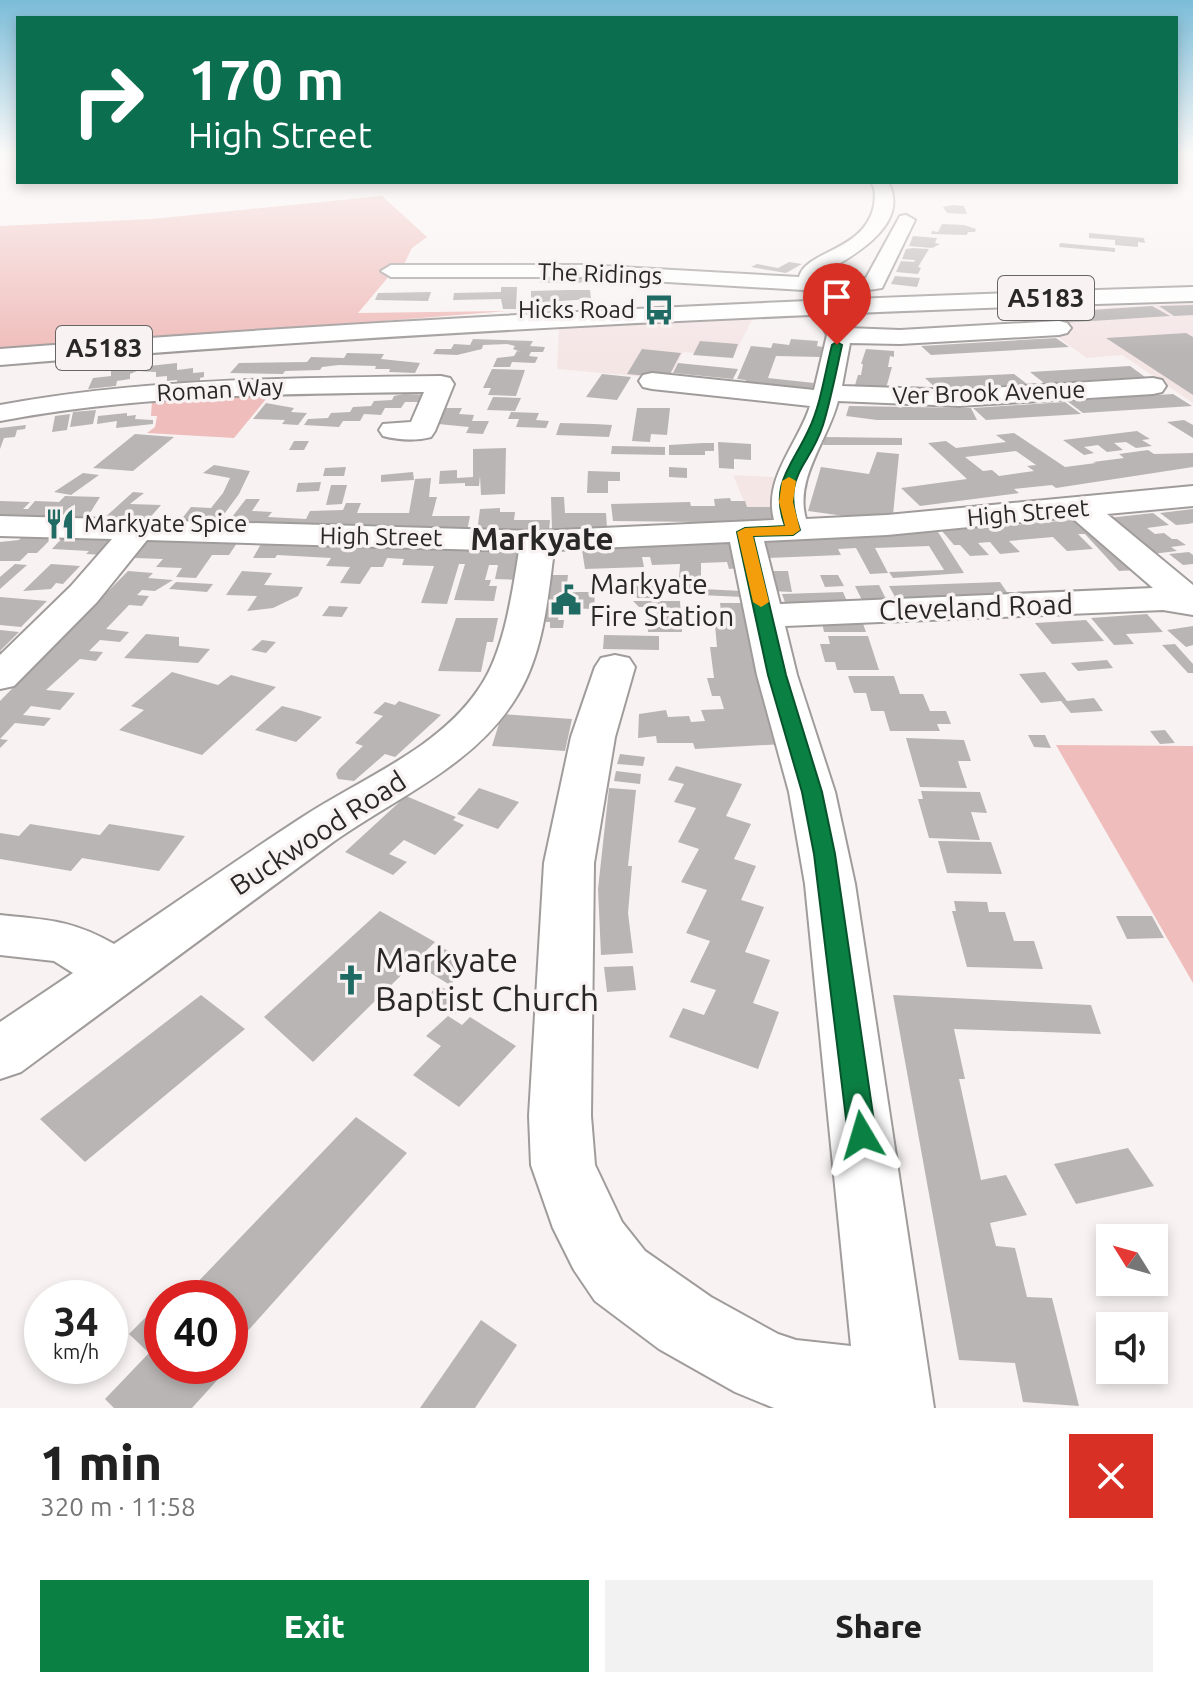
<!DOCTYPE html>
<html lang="en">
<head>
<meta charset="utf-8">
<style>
	:root { --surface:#fff; --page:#f2f2f2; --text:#222; --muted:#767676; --accent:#0b8043 }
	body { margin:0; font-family:Ubuntu,sans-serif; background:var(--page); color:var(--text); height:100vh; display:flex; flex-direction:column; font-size:30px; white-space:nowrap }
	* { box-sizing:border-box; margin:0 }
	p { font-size:26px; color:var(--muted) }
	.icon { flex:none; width:44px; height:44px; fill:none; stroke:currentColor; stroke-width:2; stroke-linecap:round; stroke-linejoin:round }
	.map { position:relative; height:1408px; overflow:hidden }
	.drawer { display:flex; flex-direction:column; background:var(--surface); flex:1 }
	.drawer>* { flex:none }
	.guide { position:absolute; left:16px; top:16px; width:1162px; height:168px; border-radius:0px; box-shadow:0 4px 12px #0003; background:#0b6e4f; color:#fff; overflow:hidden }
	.needle { width:52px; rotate:307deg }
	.buttons { position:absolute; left:1096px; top:1224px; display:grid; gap:16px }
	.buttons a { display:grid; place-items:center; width:72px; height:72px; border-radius:0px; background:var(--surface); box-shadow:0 4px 12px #0003; font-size:40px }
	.speed { position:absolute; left:24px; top:1280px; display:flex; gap:16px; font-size:40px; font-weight:700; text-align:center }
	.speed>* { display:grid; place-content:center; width:104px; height:104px; border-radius:50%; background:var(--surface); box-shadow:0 4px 12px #0003; line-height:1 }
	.speed small { font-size:20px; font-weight:400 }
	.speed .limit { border:12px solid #d22; background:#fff; color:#111 }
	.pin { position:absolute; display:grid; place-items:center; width:68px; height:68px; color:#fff; margin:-82px -34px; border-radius:50% 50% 50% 0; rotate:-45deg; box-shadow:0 0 8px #0007 }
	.pin .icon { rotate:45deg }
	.me { position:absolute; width:88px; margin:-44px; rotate:353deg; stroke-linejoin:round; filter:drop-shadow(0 0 6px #0008) }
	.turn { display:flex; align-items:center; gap:28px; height:168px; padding:0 40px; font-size:36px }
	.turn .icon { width:104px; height:104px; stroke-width:2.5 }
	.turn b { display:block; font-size:56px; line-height:68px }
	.round { display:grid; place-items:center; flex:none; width:84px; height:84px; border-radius:0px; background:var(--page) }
	.summary { display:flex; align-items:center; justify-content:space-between; height:136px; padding:0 40px }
	h1 { font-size:48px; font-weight:800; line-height:60px }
	.action { display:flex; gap:16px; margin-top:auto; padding:16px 40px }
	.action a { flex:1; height:92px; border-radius:0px; background:var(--accent); color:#fff; font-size:32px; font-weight:800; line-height:92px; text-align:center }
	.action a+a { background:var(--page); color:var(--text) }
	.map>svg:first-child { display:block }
	.built { fill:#f5e6e6 }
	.green { fill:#efbdbb }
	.building { fill:#bab5b5; fill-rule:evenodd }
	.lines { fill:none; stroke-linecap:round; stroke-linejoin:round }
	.minor-casing { stroke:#a19c9c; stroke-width:4 }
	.major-casing { stroke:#a19c9c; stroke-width:4 }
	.minor { fill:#fff; fill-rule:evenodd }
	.major { fill:#fff; fill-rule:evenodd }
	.route { fill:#0b8043; stroke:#07532c; stroke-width:2 }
	.slow { fill:#f59e0b }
	.labels { text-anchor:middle; stroke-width:7; stroke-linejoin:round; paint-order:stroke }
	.far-street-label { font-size:24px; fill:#292727; stroke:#f8f3f2 }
	.far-poi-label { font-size:24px; fill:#292727; stroke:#f8f3f2; text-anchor:end }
	.shield { fill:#f8f3f2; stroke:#676464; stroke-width:2 }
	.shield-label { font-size:26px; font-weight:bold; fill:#292727 }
	.poi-label { font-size:28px; fill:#292727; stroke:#f8f3f2; text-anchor:start }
	.street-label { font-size:28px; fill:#292727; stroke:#f8f3f2 }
	.quarter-label { font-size:32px; font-weight:bold; fill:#292727; stroke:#f8f3f2 }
	.near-poi-label { font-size:34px; fill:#292727; stroke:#f8f3f2; text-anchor:start }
</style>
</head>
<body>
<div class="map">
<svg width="1193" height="1408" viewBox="0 0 1193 1408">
	<rect width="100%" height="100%" fill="#f8f3f2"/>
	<g class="built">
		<path d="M1193 303V403L1122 355 1087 358 1053 334 1040 332 1011 313Z"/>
		<path d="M753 318 733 357 683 352 669 379 557 369 559 328Z"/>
		<path d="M733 475 774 477 777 524 754 525Z"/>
	</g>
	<g class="green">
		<path d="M382 196 427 237 412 248 402 268 390 275 358 313 507 311 0 352V226L152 219Z"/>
		<path d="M271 393 234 438 147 433 155 427 157 416H151L152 399Z"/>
		<path d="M1056 745 1193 746V983Z"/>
	</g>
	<g class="building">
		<path d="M953 205 964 206 967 214 947 213 943 207Z"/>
		<path d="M942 224 964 225 976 229 975 232H968L967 235 931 234 932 231 938 232Z"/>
		<path d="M1089 233 1144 238 1145 243 1138 242V247L1115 245V240L1089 238Z"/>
		<path d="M913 236 937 238 935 243 940 244 932 248 909 246Z"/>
		<path d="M1060 243 1115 248V252L1059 247Z"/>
		<path d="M913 248 929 249 918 267 921 268 918 274 896 272 901 261 914 262 915 260 902 259 906 249Z"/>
		<path d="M789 262 802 264 786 273 751 267 757 264 778 268Z"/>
		<path d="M541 276H590V280L579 283H540Z"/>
		<path d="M895 276 920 278 917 287 891 284Z"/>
		<path d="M501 287H517L516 309H503L501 299 453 300 454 293 501 292Z"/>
		<path d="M567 290H590L591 299 531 303V291Z"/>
		<path d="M431 292 428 301 375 300 378 293Z"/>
		<path d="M1193 305V315L1174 316 1159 306Z"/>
		<path d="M1152 306 1170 316 1030 325 1015 315Z"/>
		<path d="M1186 333 1193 337V395L1106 338Z"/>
		<path d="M1056 338 1069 347 931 355 921 346Z"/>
		<path d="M473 339 533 341 530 346 545 347 543 352H531L529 356 538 357 535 363 512 362 510 367H493L497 358 514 356 517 351 521 352 513 349 515 346 507 344 483 345 482 349 457 355 433 354 436 349H451L454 344 470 345Z"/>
		<path d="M791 339 818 341 817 346 823 347 821 357 776 356 768 378 814 383 811 393 743 387 746 380 737 379 751 346 771 348 773 343 789 345Z"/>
		<path d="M700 341 738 344 733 358 693 355Z"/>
		<path d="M642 349 681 353 668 378 627 374Z"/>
		<path d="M866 349 894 351V357L890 356 888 367H892L886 388 855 385 858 375H861L863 364H861Z"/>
		<path d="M347 353 384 354 381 359 420 363 415 373 389 372 390 369H375L376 366 339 365 322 367 320 370 285 371 283 374 230 373 239 363 307 362 311 357 344 358Z"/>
		<path d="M177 363V370L193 368V373L204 372V377L200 378V382L177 384V380L167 381V376L156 377V372L137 371 130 374V379L117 381 116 386 88 389 93 378 111 376V370Z"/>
		<path d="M678 363 738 369 733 379 673 373Z"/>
		<path d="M1130 366 1145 377 1044 383 1030 372Z"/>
		<path d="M492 369 525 370 516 396 488 395 491 388H483Z"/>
		<path d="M602 374 631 377 617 400 586 397Z"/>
		<path d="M1014 374 1027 384 937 389 925 378Z"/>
		<path d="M404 394 428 395 424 402H405L401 408H385L381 415 364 414 360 421H343L339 427 304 425 308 419 328 418 331 413 350 412 353 407 371 406 374 401 392 400 394 396Z"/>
		<path d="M1173 394 1192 406 1083 413 1067 401Z"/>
		<path d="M493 397 521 398 515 411 487 410Z"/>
		<path d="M1065 402 1081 414 986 420 973 408Z"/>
		<path d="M266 403 294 408 291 412 307 413 298 425 282 424 285 420 253 419Z"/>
		<path d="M849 406 971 408 977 420H877L846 416Z"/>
		<path d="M446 408H462L459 414 474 415 472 421H489L483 434 466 433 469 427 438 424Z"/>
		<path d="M637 408H670L667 435 651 434 650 442 632 441Z"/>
		<path d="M96 410 93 424 70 427 73 412Z"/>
		<path d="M511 412 539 413 536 420 549 421 546 428 516 427 519 419H508Z"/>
		<path d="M127 413V416L136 415 135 419 153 420V424L116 428 117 421 97 424 98 416Z"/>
		<path d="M70 414 67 430 52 432 55 416Z"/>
		<path d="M1184 420 1193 425V438L1167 422Z"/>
		<path d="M560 423 595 424 612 425 609 437 556 435Z"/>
		<path d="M26 425 25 429 17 430 15 437 4 438 0 449V428Z"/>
		<path d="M1137 431 1150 439 1142 440 1152 446 1136 448 1126 442 1114 443 1123 450 1107 452 1098 445 1084 447 1094 453 1084 455 1063 440Z"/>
		<path d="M1014 433 1065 467 1096 463 1093 462 1124 458 1119 454 1148 450 1154 454 1193 453V467L1056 488 1052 485 1014 489 1019 493 920 506 901 488 967 479 928 443 946 441 956 448 1006 442 996 435ZM1016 451 1036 465 1027 466 1034 471 999 476 992 470 983 471 965 457Z"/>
		<path d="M135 434 174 437 133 471 93 468Z"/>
		<path d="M825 437 902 438V445H823Z"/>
		<path d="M294 441H309L304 450H289Z"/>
		<path d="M718 442 751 444V460L734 459V469L719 468Z"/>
		<path d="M703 443H714V451H705V455H669V445Z"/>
		<path d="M612 446 665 447V455L611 454Z"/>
		<path d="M506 448 505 494 481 495 480 476 479 486H465V483L439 484 440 471 457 470V478L473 477V449Z"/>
		<path d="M877 452 899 454 893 515 859 518 808 511 821 467 869 474Z"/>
		<path d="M214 465 250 471 239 494 222 517H232L246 499H260L252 511 272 512 268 517 306 519 310 511 343 510 346 503H361L357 513H409L415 479 431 478 429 497H437L432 516H470L467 531 177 525 191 507 211 508 223 493 230 478 203 473Z"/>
		<path d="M346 467 344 476H323L325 468Z"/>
		<path d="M669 467 687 468V478L669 477Z"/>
		<path d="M588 471 620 472V481H608V493H587Z"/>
		<path d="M413 472 414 480 381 482V475Z"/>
		<path d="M83 473 99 475 71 495 54 492Z"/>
		<path d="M321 482 319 491 296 492 298 483Z"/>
		<path d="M331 485H347L342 504 326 505Z"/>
		<path d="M133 492 144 493 130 504 161 505 146 522 102 520Z"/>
		<path d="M65 496 100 497 85 521 0 518V501L30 502 23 509H28L35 501 59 502Z"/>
		<path d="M551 497H564L565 513H606L607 528 552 530Z"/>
		<path d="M730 498 731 501H745L747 507H771L776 523 613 521 611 504 690 502 691 506H715L714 499Z"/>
		<path d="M500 508V512H515L514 520H550L549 531 477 532 480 509Z"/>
		<path d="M1193 509V523L1188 524 1176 525 1160 513Z"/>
		<path d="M1153 513 1169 525 1147 528 1155 534 1164 533 1172 539H1177L1186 545 1171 547 1177 551 1152 554 1108 518Z"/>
		<path d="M1083 519 1137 570 1119 571 1085 534H1078L1093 549 1067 551 1053 537 1009 541 1020 552 1000 554 990 542 978 543 989 555 970 556 960 545H954L942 531Z"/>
		<path d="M938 532 964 573 893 578 889 572 944 570 929 546 875 548 888 573 870 574 856 548 838 549 841 555 768 558 761 542 766 538Z"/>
		<path d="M24 535 54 536 37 553H28L20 561H0V542L19 540Z"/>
		<path d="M64 536 118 538 104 555 86 554 89 551 52 549Z"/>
		<path d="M149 539 237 543 229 555H212L196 578 176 577 182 568 156 567 163 559 134 558Z"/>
		<path d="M262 542 373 547 528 551 523 580 495 579 498 565H489L485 580H491L489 586H497L494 601 454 600 465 564H459L447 604 421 603 434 566 402 565 404 559 387 558 383 567H371L360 584 340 583 350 567 326 566 331 558 277 555 275 558H253Z"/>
		<path d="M731 543 740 568 729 569 727 562 701 563V589L743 591V597L678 594 680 564 652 565 650 557H642L644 567 585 569 582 550Z"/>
		<path d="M1189 552 1193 555V564L1183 565 1169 554Z"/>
		<path d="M15 564 27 565 0 589V577Z"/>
		<path d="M51 564 80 566 63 584 56 583 51 589 23 591Z"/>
		<path d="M128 571 153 573 148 578 173 580 155 591 142 590 137 595 149 596 142 606 129 605 106 629 129 632 120 642 100 640 89 651 103 652 96 661 80 659 46 690 75 693 60 710 31 706 23 715 51 718 44 726 15 723 0 739 8 740 0 748V701Z"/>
		<path d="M242 571 272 573 264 585 303 587 298 596 273 608 247 611 257 596 226 595Z"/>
		<path d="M766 571H788L792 592 770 591Z"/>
		<path d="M541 575H568L566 592H595L594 609 565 608 564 613H559L558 620H564L563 628H550V622H544Z"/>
		<path d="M820 575H838L844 586 825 587Z"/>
		<path d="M176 582 213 584 207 592 169 589Z"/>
		<path d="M1000 582 1013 601 900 606 889 586Z"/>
		<path d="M879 585 890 607 866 608 855 586Z"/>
		<path d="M635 586H658L661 598H637Z"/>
		<path d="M843 592 850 608 788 611 782 594Z"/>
		<path d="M0 597 47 601 21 627 0 625Z"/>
		<path d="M633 601H680L682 632H648L647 607H639Z"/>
		<path d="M720 603H746L783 744 695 749 693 743H657L656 736 638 738 639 714 666 710 668 717 689 716 691 722 705 721 701 710 724 709 720 696H712L707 678H714L710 647H717L715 625 723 626Z"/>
		<path d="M329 606 348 607 342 617 322 616Z"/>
		<path d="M1147 614 1163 632 1126 634 1134 644 1114 645 1091 618Z"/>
		<path d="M456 618H498L493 642H487L481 672 438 671Z"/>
		<path d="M821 618H861L866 632H824Z"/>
		<path d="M1086 620 1104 641 1052 644 1035 623Z"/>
		<path d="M1193 626V645L1186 647 1167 630Z"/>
		<path d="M0 630 19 632 0 651 6 652 0 658Z"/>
		<path d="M146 634 179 637V646L210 649 198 663 124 658Z"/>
		<path d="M604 635 659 636V650L603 649Z"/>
		<path d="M828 636H868L879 670H837L835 662H825L820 644H830Z"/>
		<path d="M262 640 276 642 266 653 251 650Z"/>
		<path d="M1175 644 1193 664V673H1188L1162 645Z"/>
		<path d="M1107 660 1113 668 1078 671 1071 663Z"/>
		<path d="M172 672 218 685 231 675 276 687 202 755 119 730 144 710 131 706Z"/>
		<path d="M1045 672 1067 701 1094 698 1103 711 1071 713 1061 701 1041 703 1019 674Z"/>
		<path d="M848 676H894L900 694H923L930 711H946L951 724H937L940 731H890L884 711H871L866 693H854Z"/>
		<path d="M399 701 441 715 395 757 385 754 354 781 338 779 336 774 339 769 363 746 355 743 383 716 373 713 385 702 395 705Z"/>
		<path d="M282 706 302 711 322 717 296 742 255 730Z"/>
		<path d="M502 714 572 719 565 751 492 746Z"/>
		<path d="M1165 730 1175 743 1160 744 1150 731Z"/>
		<path d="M1028 735H1045L1051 748 1034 747Z"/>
		<path d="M906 738 964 740 971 761H958L967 788 920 787Z"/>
		<path d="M620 754 645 757 643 766 617 764Z"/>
		<path d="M676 766 742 784 726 816 751 824 734 859 756 866 741 900 764 907 745 952 770 960 753 1003 779 1012 758 1069 669 1037 683 1008 704 1015 716 990 690 982 710 941 686 933 707 890 681 882 699 849 678 842 696 808 674 802 684 784 668 780Z"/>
		<path d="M616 771 641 774 640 784 614 781Z"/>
		<path d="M479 788 519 802 498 829 457 814Z"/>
		<path d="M609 788 636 790 628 866H632L628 913 633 953 601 955 598 889Z"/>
		<path d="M921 791 980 792 987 813 971 812 980 840 929 838 918 799H923Z"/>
		<path d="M406 796 456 817 453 820 464 825 435 855 404 840 389 854 407 862 393 875 345 852Z"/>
		<path d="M30 824 100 835 109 824 185 836 159 871 82 858 71 871 0 859V833L19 836Z"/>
		<path d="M938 841 991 842 1002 874 947 873Z"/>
		<path d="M954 901 987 902 989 912H1005L1014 941H1034L1043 969 967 967 952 911H956Z"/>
		<path d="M380 911 435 942 313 1062 264 1017Z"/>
		<path d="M1116 916H1152L1164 938 1127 939Z"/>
		<path d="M445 949 470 965 450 985 424 969Z"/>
		<path d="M633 966 636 990 607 992 604 967Z"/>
		<path d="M439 985 466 1003 455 1014 427 996Z"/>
		<path d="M201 995 245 1029 85 1162 40 1119Z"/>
		<path d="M893 995 1091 1005 1101 1034 954 1029 965 1079H959L981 1180 1006 1175 1027 1215 990 1223 996 1246 1015 1248 1027 1297 1052 1298 1079 1406 1023 1402 1015 1363 959 1360Z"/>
		<path d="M448 1016 462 1025 470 1017 516 1046 459 1107 413 1075 441 1046 426 1036Z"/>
		<path d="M356 1117 407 1153 245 1334 230 1321V1298H203L192 1288Z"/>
		<path d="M1128 1148 1154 1186 1076 1204 1054 1164Z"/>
		<path d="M162 1301V1366H230L192 1408H114L105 1399 149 1353 129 1334Z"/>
		<path d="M481 1320 517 1345 475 1408H420Z"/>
	</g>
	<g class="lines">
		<g class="minor-casing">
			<g id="minor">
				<path d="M871 182H888C912 225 850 258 821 274L820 278H866L900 216 906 215 915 220 882 288 862 291H826L847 328 900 330 1059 321 1067 323 1071 328 1067 333 1059 335 900 344 850 343 842 386 959 390 1153 378 1162 380 1166 386 1162 392 1153 394 959 406 838 401C828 440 794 479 806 519L887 515 1193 486V506L1107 514 1193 585V615L1163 610 785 626 797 675 835 792 855 884 934 1408H774L735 1392 659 1349 595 1301 574 1270 553 1228 531 1165 529 1116 544 863 571 737 595 667 601 658 615 655 629 658 635 667 615 737 594 863 591 1116 595 1165 622 1222 645 1251 711 1297 778 1334 796 1340 851 1346 805 884 789 792 757 675 730 542 554 550C548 599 543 654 517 696 476 765 395 798 333 842 229 918 125 995 21 1072L0 1079V1022L73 973 54 961 0 955V915C48 920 72 920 114 944 177 902 238 859 301 818 360 779 437 750 478 690 504 654 512 594 519 551L147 540 97 602 14 686 0 689V655L71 586 112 539 0 536V516L538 531 774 520C763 478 798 444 810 406L652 389 643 387 639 381 643 375 652 373 814 390 827 335 804 290 583 277H391L381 271 391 265H583L799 277C806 250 864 252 874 206 875 197 876 189 871 182ZM1071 517 1153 588 780 604 764 541 887 535Z"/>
				<path d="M441 376 450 378 454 384 435 431 431 437C416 441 398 440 383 436L379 430 383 424 411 422 424 392C282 394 141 394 0 421V405C146 378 293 378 441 376Z"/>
			</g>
		</g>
		<g class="major-casing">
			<path id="major" d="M1193 287V301C795 313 397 332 0 365V349C397 318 795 299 1193 287Z"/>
		</g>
		<use href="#minor" class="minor"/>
		<use href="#major" class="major"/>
	</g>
	<linearGradient id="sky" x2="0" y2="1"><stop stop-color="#7bbcd8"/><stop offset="0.44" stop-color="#fcfaf9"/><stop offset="1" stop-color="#fcfaf9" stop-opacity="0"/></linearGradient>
	<rect width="1193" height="352" fill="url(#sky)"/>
	<path class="route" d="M837 342 842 345C836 372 831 399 823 425 809 469 780 475 800 530L793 535 753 536 786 675 822 792 835 854 876 1135 872 1144 862 1147 852 1144 848 1135 814 854 802 792 768 675 737 532 745 528 785 526C769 483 793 465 809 429 821 404 825 372 832 345Z"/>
	<path class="slow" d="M789 477 796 481 793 502 800 530 793 535 753 536 769 602 761 607 753 602 737 532 745 528 785 526 779 502 782 481Z"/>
	<defs>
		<g id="bus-bare" transform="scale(2.4)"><path d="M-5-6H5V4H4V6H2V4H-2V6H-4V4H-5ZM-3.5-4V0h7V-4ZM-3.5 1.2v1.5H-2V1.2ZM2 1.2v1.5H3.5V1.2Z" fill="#206a64" stroke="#f8f3f2" stroke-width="2.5" paint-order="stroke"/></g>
		<g id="restaurant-bare" transform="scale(2.4)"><path d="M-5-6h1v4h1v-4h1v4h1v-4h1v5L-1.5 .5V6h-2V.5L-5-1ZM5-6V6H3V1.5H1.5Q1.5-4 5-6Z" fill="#206a64" stroke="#f8f3f2" stroke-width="2.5" paint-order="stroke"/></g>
		<g id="civic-bare" transform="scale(2.4)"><path d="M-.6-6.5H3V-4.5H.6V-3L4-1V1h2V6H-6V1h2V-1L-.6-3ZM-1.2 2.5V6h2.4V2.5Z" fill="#206a64" stroke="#f8f3f2" stroke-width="2.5" paint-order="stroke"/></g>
		<g id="church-bare" transform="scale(2.4)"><path d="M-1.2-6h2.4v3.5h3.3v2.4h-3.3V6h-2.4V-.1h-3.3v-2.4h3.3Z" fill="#206a64" stroke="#f8f3f2" stroke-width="2.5" paint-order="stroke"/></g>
	</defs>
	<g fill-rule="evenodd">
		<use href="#bus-bare" x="659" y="310"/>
		<use href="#restaurant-bare" x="60" y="524"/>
		<use href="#civic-bare" x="566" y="600"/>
		<use href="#church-bare" x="351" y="980"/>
	</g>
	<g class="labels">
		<g class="far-street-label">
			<text transform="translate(600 274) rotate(2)" y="8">The Ridings</text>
			<text transform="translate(220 390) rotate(-3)" y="8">Roman Way</text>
			<text transform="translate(989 393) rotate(-2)" y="8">Ver Brook Avenue</text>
			<text transform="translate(1028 513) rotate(-5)" y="8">High Street</text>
			<text transform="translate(381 537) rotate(1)" y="8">High Street</text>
		</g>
		<g class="far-poi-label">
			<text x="635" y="318">Hicks Road</text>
			<text x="84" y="532" text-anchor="start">Markyate Spice</text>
		</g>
		<g class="shield">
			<rect x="998" y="276" width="96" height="44" rx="6"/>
			<rect x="56" y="326" width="96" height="44" rx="6"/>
		</g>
		<g class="shield-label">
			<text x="1046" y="307">A5183</text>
			<text x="104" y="357">A5183</text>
		</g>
		<g class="poi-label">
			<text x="590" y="594">Markyate<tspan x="590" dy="32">Fire Station</tspan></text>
		</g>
		<g class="street-label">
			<text transform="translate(976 607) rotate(-2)" y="10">Cleveland Road</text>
			<text transform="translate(318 833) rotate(-33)" y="10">Buckwood Road</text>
		</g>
		<g class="quarter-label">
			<text x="542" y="550">Markyate</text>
		</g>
		<g class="near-poi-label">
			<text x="375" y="972">Markyate<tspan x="375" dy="39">Baptist Church</tspan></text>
		</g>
	</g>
</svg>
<div class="buttons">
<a><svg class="needle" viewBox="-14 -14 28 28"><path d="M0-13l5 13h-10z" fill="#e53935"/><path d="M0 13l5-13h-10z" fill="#767676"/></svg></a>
<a><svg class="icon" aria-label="sound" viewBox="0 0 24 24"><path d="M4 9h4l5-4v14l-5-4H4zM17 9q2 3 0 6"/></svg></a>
</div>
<div class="speed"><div>34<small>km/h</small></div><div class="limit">40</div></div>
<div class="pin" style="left:837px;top:345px;background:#d93025"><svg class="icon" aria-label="arrive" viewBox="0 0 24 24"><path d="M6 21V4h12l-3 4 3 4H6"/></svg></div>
<svg class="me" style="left:862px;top:1135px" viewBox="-20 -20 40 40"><path d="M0-17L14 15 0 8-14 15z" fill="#0b8043" stroke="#fff" stroke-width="4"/></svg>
<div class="guide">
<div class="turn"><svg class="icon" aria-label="right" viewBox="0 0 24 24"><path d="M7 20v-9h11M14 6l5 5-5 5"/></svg><div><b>170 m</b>High Street</div></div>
</div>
</div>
<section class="drawer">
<div class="summary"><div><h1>1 min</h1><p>320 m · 11:58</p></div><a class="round" style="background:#d93025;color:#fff"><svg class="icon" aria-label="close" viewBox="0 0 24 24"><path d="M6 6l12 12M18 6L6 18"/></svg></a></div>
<div class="action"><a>Exit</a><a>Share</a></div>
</section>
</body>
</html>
